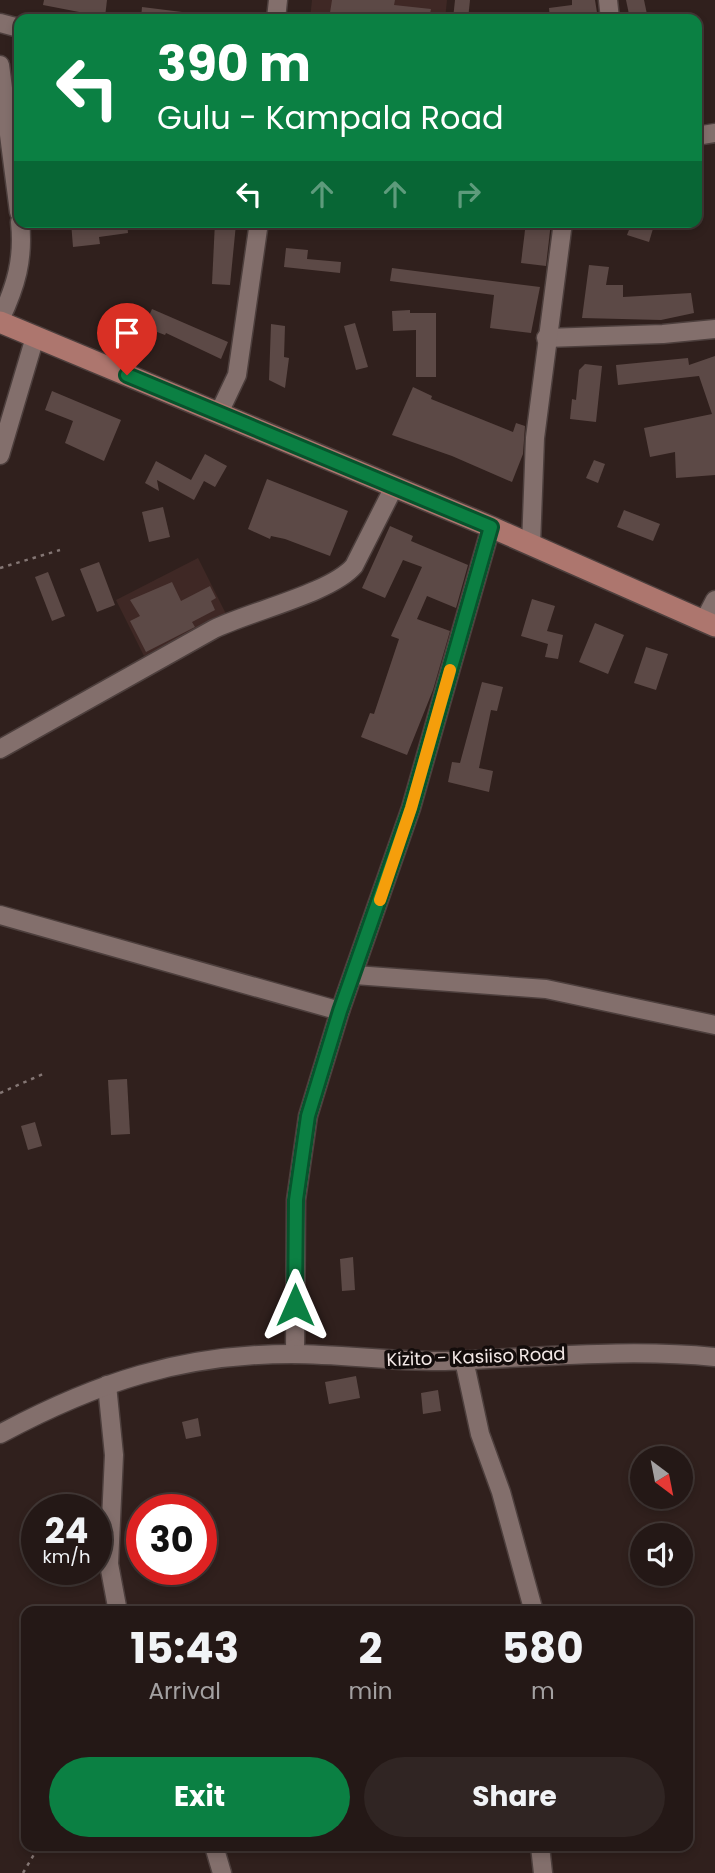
<!DOCTYPE html>
<html lang="en">
<head>
<meta charset="utf-8">
<style>
	:root { --surface:#241816; --page:#302523; --text:#f1f3f6; --muted:#a3a0a1; --line:#413735; --accent:#0b8043 }
	body { margin:0; font-family:Poppins,sans-serif; background:var(--page); color:var(--text); height:100vh; display:flex; flex-direction:column; font-size:26px; white-space:nowrap }
	* { box-sizing:border-box; margin:0 }
	p { font-size:23px; color:var(--muted) }
	.icon { flex:none; width:38px; height:38px; fill:none; stroke:currentColor; stroke-width:2; stroke-linecap:round; stroke-linejoin:round }
	.map { position:relative; flex:1; overflow:hidden }
	.details { position:absolute; left:21px; top:1606px; width:672px; height:245px; display:flex; flex-direction:column; background:var(--surface); border-radius:14px; box-shadow:0 4px 10px #0003,0 0 0 2px var(--line) }
	.details>* { flex:none }
	.top-card { position:absolute; left:14px; top:14px; width:688px; height:214px; border-radius:14px; box-shadow:0 4px 10px #0003,0 0 0 2px var(--line); background:#0b8043; color:#fff; overflow:hidden }
	.needle { width:46px; rotate:148deg }
	.tools { position:absolute; left:630px; top:1446px; display:grid; gap:14px }
	.tools a { display:grid; place-items:center; width:63px; height:63px; border-radius:50%; background:var(--surface); box-shadow:0 4px 10px #0003,0 0 0 2px var(--line); font-size:35px }
	.speed { position:absolute; left:21px; top:1494px; display:flex; gap:14px; font-size:35px; font-weight:700; text-align:center }
	.speed>* { display:grid; place-content:center; width:91px; height:91px; border-radius:50%; background:var(--surface); box-shadow:0 4px 10px #0003,0 0 0 2px var(--line); line-height:1 }
	.speed small { font-size:18px; font-weight:400 }
	.speed .limit { border:10px solid #d22; background:#fff; color:#111 }
	.pin { position:absolute; display:grid; place-items:center; width:60px; height:60px; color:#fff; margin:-72px -30px; border-radius:50% 50% 50% 0; rotate:-45deg; box-shadow:0 0 7px #0007 }
	.pin .icon { rotate:45deg }
	.me { position:absolute; width:77px; margin:-38px; rotate:0deg; stroke-linejoin:round; filter:drop-shadow(0 0 5px #0008) }
	.turn { display:flex; align-items:center; gap:24px; height:147px; padding:0 28px; font-size:32px }
	.turn .icon { width:91px; height:91px; stroke-width:2.5 }
	.turn b { display:block; font-size:49px; line-height:60px }
	.lanes { display:flex; align-items:center; height:66px; padding:0 28px; background:#0003; justify-content:center; gap:35px; direction:ltr }
	.lanes .off { opacity:.35 }
	.eta { display:flex; justify-content:space-evenly; align-items:center; height:119px; text-align:center }
	.eta b { font-size:42px; font-weight:700; line-height:49px }
	.cta { display:flex; gap:14px; margin-top:auto; padding:14px 28px }
	.cta a { flex:1; height:80px; border-radius:42px; background:var(--accent); color:#fff; font-size:28px; font-weight:700; line-height:80px; text-align:center }
	.cta a+a { background:var(--page); color:var(--text) }
	.map>svg:first-child { display:block }
	.built { fill:#3f2825 }
	.building { fill:#5c4946 }
	.lines { fill:none; stroke-linecap:round; stroke-linejoin:round }
	.minor-casing { stroke:#4d3f3d; stroke-width:21 }
	.major-casing { stroke:#4d3f3d; stroke-width:24 }
	.path { stroke:#847674; stroke-width:2.5; stroke-dasharray:3.5 5; stroke-linecap:butt }
	.minor { stroke:#836f6c; stroke-width:18 }
	.major { stroke:#ad766e; stroke-width:21 }
	.route-casing { stroke:#07532c; stroke-width:18 }
	.route { stroke:#0b8043; stroke-width:12 }
	.slow { stroke:#f59e0b; stroke-width:12 }
	.labels { text-anchor:middle; stroke-width:7; stroke-linejoin:round; paint-order:stroke }
	.street-label { font-size:18px; fill:#f3e8e6; stroke:#130c0b }
</style>
</head>
<body>
<div class="map">
<svg width="715" height="1873" viewBox="0 0 715 1873">
	<rect width="100%" height="100%" fill="#30201d"/>
	<g class="built">
		<path d="M312 0H447L445 19H310Z"/>
		<path d="M198 558 226 614 144 656 116 600Z"/>
	</g>
	<g class="building">
		<path d="M44 0H107L105 17 43 5Z"/>
		<path d="M332 0H395L394 5 431 9 429 19H329Z"/>
		<path d="M455 0H470L468 19H453Z"/>
		<path d="M572 0H595L598 19H550L549 8 572 5Z"/>
		<path d="M626 0H644L648 19H630Z"/>
		<path d="M142 7 182 12 181 19H141Z"/>
		<path d="M71 222H127L128 233 99 237 100 244 73 247Z"/>
		<path d="M215 222 236 224 230 285 212 284Z"/>
		<path d="M526 222H551L546 266 521 263Z"/>
		<path d="M632 222H655L649 242 627 235Z"/>
		<path d="M286 248 308 250 307 259 341 262 340 273 284 267Z"/>
		<path d="M589 265 609 267 606 285H623V297L691 293 694 313 661 320 582 318Z"/>
		<path d="M392 268 540 287 531 333 490 328 494 295 390 281Z"/>
		<path d="M152 309 228 342 221 359 166 333 165 335 144 327Z"/>
		<path d="M410 310V313H436V377H416V330L393 331 392 311Z"/>
		<path d="M355 323 368 367 356 370 344 326Z"/>
		<path d="M271 324 285 326 284 357 289 358 285 388 269 380Z"/>
		<path d="M715 356V475L676 478 675 452 650 457 644 428 712 414 699 376 618 385 616 365 688 358 689 365Z"/>
		<path d="M585 364 602 366 596 422 570 419 572 399 576 400 579 370Z"/>
		<path d="M413 387 432 396 431 399 513 432 516 423 525 426 523 454 512 482 452 456 392 435Z"/>
		<path d="M52 391 121 420 104 461 65 443 73 421 45 410Z"/>
		<path d="M205 454 227 466 215 487 204 481 194 500 157 480 159 491 145 483 156 461 191 480Z"/>
		<path d="M594 460 605 464 598 483 586 478Z"/>
		<path d="M267 479 348 511 330 556 285 539 271 536 270 539 248 529Z"/>
		<path d="M163 507 170 537 149 542 142 512Z"/>
		<path d="M624 510 660 524 653 541 617 527Z"/>
		<path d="M390 526 413 536 411 541 468 565 456 608 427 596 417 619 450 631 433 690 407 755 361 737 370 713 374 714 399 639 391 636 422 567 403 560 385 598 362 588Z"/>
		<path d="M99 562 115 605 97 612 80 569Z"/>
		<path d="M48 572 65 616 52 621 35 577Z"/>
		<path d="M172 582 181 601 210 586 216 598 211 601 215 610 192 622 195 627 146 652 130 621 140 616 130 600Z"/>
		<path d="M532 599 555 606 547 631 563 635 558 659 545 657 548 644 521 636Z"/>
		<path d="M595 623 624 635 608 674 579 662Z"/>
		<path d="M646 647 668 654 656 690 634 683Z"/>
		<path d="M482 682 503 687 497 711 491 710 479 768 493 771 489 792 448 782 452 762 460 763Z"/>
		<path d="M127 1079 130 1134 111 1135 108 1080Z"/>
		<path d="M35 1122 42 1146 28 1150 21 1126Z"/>
		<path d="M353 1257 355 1290 342 1291 340 1259Z"/>
		<path d="M356 1376 360 1398 329 1404 325 1382Z"/>
		<path d="M438 1390 441 1411 423 1414 421 1393Z"/>
		<path d="M198 1418 201 1436 186 1439 182 1422Z"/>
	</g>
	<g class="lines">
		<g class="minor-casing">
			<g id="minor">
				<path d="M608 0 610 19"/>
				<path d="M276 19 278 0"/>
				<path d="M0 23 19 28"/>
				<path d="M0 65 19 212"/>
				<path d="M696 136 715 133"/>
				<path d="M0 320C16 286 24 259 20 222"/>
				<path d="M546 338 663 334 715 329"/>
				<path d="M219 413 237 375 259 222"/>
				<path d="M0 455 35 337"/>
				<path d="M531 545 535 438 563 222"/>
				<path d="M704 621 715 600"/>
				<path d="M0 749 214 629C251 611 331 593 354 566L394 487"/>
				<path d="M0 915 340 1011"/>
				<path d="M355 975 546 989 715 1025"/>
				<path d="M295 1354 296 1200 308 1116 340 1011 411 808 491 527"/>
				<path d="M464 1360 480 1434 501 1492 534 1612"/>
				<path d="M107 1385 114 1455 109 1564 118 1612"/>
				<path d="M0 1434C97 1382 182 1354 292 1354 343 1354 394 1362 445 1361 535 1358 625 1348 715 1357"/>
				<path d="M214 1846 222 1873"/>
				<path d="M540 1846 543 1873"/>
			</g>
		</g>
		<g class="major-casing">
			<path id="major" d="M0 322 491 527 715 626"/>
		</g>
		<g class="path">
			<path d="M0 568 60 550"/>
			<path d="M0 1093 43 1074"/>
			<path d="M23 1873 39 1846"/>
		</g>
		<use href="#minor" class="minor"/>
		<use href="#major" class="major"/>
	</g>
	<g class="lines">
		<g class="route-casing">
			<path id="route" d="M127 375 491 527 411 808 340 1011 308 1116 296 1200 295 1305"/>
		</g>
		<use href="#route" class="route"/>
		<path class="slow" d="M380 900 411 808 450 670"/>
	</g>
	<g class="labels">
		<g class="street-label">
			<text transform="translate(476 1357) rotate(-2)" y="6">Kizito - Kasiiso Road</text>
		</g>
	</g>
</svg>
<div class="tools">
<a><svg class="needle" viewBox="-14 -14 28 28"><path d="M0-13l5 13h-10z" fill="#e53935"/><path d="M0 13l5-13h-10z" fill="#a3a0a1"/></svg></a>
<a><svg class="icon" aria-label="sound" viewBox="0 0 24 24"><path d="M4 9h4l5-4v14l-5-4H4zM17 9q2 3 0 6"/></svg></a>
</div>
<div class="speed"><div>24<small>km/h</small></div><div class="limit">30</div></div>
<div class="pin" style="left:127px;top:375px;background:#d93025"><svg class="icon" aria-label="arrive" viewBox="0 0 24 24"><path d="M6 21V4h12l-3 4 3 4H6"/></svg></div>
<svg class="me" style="left:295px;top:1305px" viewBox="-20 -20 40 40"><path d="M0-17L14 15 0 8-14 15z" fill="#0b8043" stroke="#fff" stroke-width="4"/></svg>
<div class="top-card">
<div class="turn"><svg class="icon" aria-label="left" viewBox="0 0 24 24"><path d="M17 20v-9H6M10 6l-5 5 5 5"/></svg><div><b>390 m</b>Gulu - Kampala Road</div></div>
<div class="lanes"><svg class="icon" aria-label="left" viewBox="0 0 24 24"><path d="M17 20v-9H6M10 6l-5 5 5 5"/></svg><svg class="icon off" aria-label="ahead" viewBox="0 0 24 24"><path d="M12 20V5M6 11l6-6 6 6"/></svg><svg class="icon off" aria-label="ahead" viewBox="0 0 24 24"><path d="M12 20V5M6 11l6-6 6 6"/></svg><svg class="icon off" aria-label="right" viewBox="0 0 24 24"><path d="M7 20v-9h11M14 6l5 5-5 5"/></svg></div>
</div>
<section class="details">
<div class="eta">
<div><b>15:43</b><p>Arrival</p></div>
<div><b>2</b><p>min</p></div>
<div><b>580</b><p>m</p></div>
</div>
<div class="cta"><a>Exit</a><a>Share</a></div>
</section>
</div>
</body>
</html>
